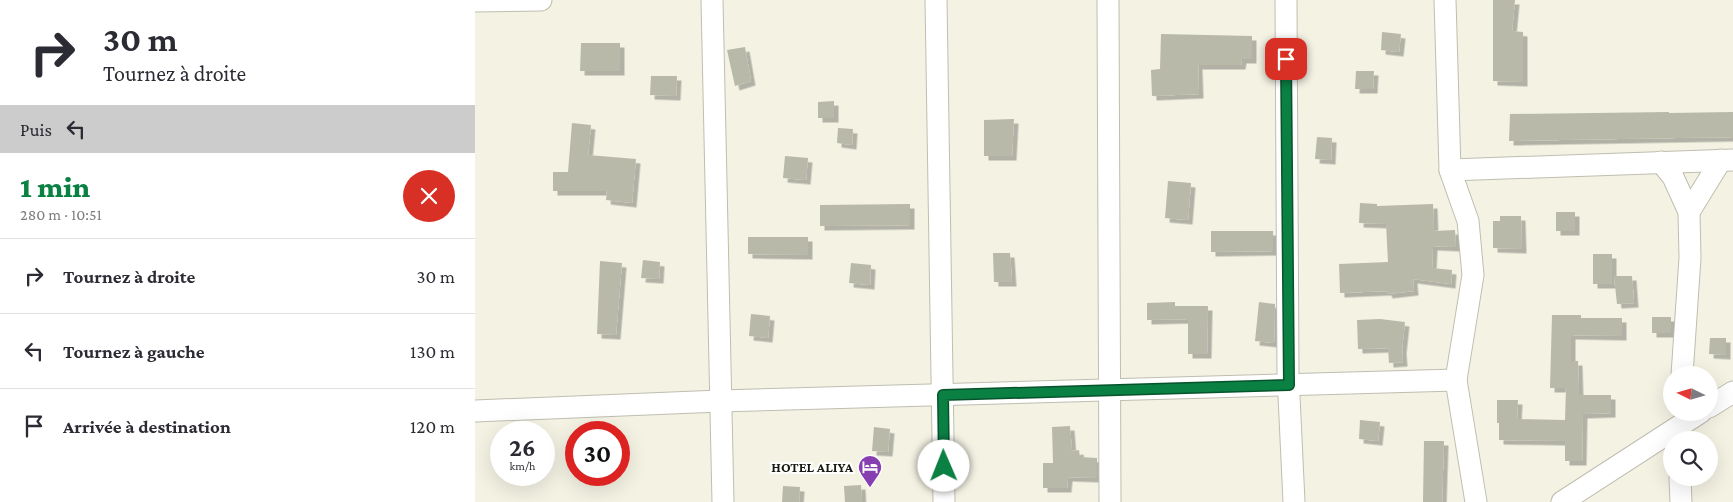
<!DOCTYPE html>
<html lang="fr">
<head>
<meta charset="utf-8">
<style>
	:root { --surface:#fff; --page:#f2f2f3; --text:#2b2b33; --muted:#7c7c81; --line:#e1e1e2; --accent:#0b8043 }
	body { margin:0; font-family:"Crimson Pro",serif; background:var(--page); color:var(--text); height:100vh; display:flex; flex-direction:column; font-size:19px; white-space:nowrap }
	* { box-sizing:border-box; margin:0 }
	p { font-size:16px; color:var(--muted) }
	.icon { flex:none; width:28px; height:28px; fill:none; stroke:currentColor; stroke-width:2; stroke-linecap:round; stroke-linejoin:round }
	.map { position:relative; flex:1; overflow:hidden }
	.drawer { display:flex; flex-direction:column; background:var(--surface); width:475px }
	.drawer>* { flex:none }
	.banner { background:#fff; color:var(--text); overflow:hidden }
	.needle { width:32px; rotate:275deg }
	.controls { position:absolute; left:1188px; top:366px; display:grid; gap:10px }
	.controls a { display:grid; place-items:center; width:55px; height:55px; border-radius:50%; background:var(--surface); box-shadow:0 5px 20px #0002; font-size:25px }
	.speed { position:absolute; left:15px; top:421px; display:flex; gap:10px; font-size:25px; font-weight:700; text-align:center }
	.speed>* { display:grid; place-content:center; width:65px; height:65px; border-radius:50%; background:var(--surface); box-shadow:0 5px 20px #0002; line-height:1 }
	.speed small { font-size:12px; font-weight:400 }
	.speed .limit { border:8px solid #d22; background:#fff; color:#111 }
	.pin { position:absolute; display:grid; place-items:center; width:42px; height:42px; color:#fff; margin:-21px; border-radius:10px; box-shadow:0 2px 8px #0006 }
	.me { position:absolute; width:55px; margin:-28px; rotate:359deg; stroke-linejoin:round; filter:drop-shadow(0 0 4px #0008) }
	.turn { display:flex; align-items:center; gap:18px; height:105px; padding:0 20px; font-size:22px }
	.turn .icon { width:65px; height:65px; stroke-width:2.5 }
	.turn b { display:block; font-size:35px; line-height:42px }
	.then { display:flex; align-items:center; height:48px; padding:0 20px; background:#0003; gap:10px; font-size:19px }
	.round { display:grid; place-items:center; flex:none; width:52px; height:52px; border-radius:26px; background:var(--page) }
	.summary { display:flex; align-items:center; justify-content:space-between; height:85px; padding:0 20px }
	h1 { font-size:30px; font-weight:800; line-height:38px; color:var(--accent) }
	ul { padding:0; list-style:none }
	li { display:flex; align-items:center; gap:15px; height:75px; padding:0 20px; border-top:1px solid var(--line) }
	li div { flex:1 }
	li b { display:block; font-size:19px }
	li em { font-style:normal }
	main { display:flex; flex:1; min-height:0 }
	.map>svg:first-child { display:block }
	.building { fill:#b9b9aa; filter:url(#shadow) }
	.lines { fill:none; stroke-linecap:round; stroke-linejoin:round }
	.street-casing { stroke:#bfbeb0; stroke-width:23 }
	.street { stroke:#fff; stroke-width:21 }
	.route-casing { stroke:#07532c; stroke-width:12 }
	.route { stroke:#0b8043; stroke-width:9 }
	.labels { text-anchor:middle; stroke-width:4; stroke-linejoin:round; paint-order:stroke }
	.poi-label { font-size:14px; font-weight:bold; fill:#191913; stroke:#fff; text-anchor:end }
</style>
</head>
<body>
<main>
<section class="drawer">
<div class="banner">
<div class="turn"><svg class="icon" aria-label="right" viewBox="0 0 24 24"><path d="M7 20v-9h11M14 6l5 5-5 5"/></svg><div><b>30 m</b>Tournez à droite</div></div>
<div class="then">Puis<svg class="icon" aria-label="left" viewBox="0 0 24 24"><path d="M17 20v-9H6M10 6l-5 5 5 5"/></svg></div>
</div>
<div class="summary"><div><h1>1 min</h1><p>280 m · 10:51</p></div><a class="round" style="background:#d93025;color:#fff"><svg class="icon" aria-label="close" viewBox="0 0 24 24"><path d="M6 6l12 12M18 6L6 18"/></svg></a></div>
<ul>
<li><svg class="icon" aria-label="right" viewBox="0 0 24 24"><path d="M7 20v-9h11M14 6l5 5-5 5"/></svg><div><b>Tournez à droite</b></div><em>30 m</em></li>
<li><svg class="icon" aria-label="left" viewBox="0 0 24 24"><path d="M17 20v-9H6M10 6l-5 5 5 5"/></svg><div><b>Tournez à gauche</b></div><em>130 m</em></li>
<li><svg class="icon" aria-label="arrive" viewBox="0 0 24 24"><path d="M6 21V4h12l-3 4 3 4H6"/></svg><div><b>Arrivée à destination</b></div><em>120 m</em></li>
</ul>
</section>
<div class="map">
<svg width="1258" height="502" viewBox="0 0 1258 502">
	<defs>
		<filter id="shadow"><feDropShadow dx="4.5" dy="4.5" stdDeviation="0" flood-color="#0004"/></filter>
	</defs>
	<rect width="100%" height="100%" fill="#f3f2e3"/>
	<g class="building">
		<path d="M1018 0H1040L1037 31 1048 32V82L1018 81Z"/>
		<path d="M907 32 926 34 924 52 906 50Z"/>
		<path d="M686 34 777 36V59H767L766 65H723L724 94 677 96 676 70 685 69Z"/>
		<path d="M106 43H145V71H105Z"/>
		<path d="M270 47 276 81 260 86 252 50Z"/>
		<path d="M881 71H899L898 89H880Z"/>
		<path d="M176 76H202L201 96 175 95Z"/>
		<path d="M359 101V118H343V102Z"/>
		<path d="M1194 112V113L1258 112V137L1034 141 1035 114Z"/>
		<path d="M539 119 537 156H509V120Z"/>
		<path d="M97 123 116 125 113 155 161 159 157 203 131 200 132 191H78V172H93Z"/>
		<path d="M363 128 378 129 377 145 362 143Z"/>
		<path d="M842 137 857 138 856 160 840 159Z"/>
		<path d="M310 156 333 158 331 180 308 178Z"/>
		<path d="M693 181 716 183 713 220 690 218Z"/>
		<path d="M885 203 902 204V206L958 204 959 231 980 230 981 247 958 246 957 268 977 270 976 284 938 279 939 291 913 294 912 291 865 293 864 264 913 262 911 224 884 223Z"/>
		<path d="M435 204V225L345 226V205Z"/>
		<rect x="1081" y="212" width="19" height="19"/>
		<path d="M1025 216H1046L1047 249 1018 248V221H1025Z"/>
		<path d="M736 231H798V251L736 252Z"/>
		<path d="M273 237H333V255L273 254Z"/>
		<path d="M518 253H535L537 282H519Z"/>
		<rect x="1118" y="254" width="19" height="30"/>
		<path d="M168 260 185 262 184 279 166 278Z"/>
		<path d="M125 261 147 263 141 335 122 334Z"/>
		<path d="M376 263 396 265 395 285 374 283Z"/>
		<path d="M1139 276H1157L1159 303 1142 304Z"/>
		<path d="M700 302V306H733L732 354H713V319L672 320V303Z"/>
		<path d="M784 302 800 304 799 343 780 341Z"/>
		<path d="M276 314 295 316 293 338 274 336Z"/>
		<path d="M1077 315H1106V318H1147V336L1096 335V361H1103L1104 395H1136V413L1108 414 1107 461H1090V441L1024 440V423H1022V400H1043L1042 419 1090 420 1091 388H1075Z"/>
		<rect x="1177" y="317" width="19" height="16"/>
		<path d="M905 319 930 322 927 349 928 362 914 363 913 348 883 349 882 320Z"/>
		<path d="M1235 338H1251V355L1234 354Z"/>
		<path d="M885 420 905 422 903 441 884 439Z"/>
		<path d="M595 426 597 451 604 450 605 457 622 458V478L593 477 592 488H568V463H578L577 427Z"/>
		<path d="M399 427 415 429 413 452 397 451Z"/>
		<path d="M949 441H969L967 502H948Z"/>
		<path d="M386 485 387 502H370L369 486Z"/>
		<path d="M308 486 325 487 324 502H307Z"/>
	</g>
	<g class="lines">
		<g class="street-casing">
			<g id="street">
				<path d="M237 0 248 502"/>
				<path d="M461 0 469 502"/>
				<path d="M633 0 635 502"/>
				<path d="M811 0 813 375 819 502"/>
				<path d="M970 0 975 170 993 221 998 275 981 380 1001 502"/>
				<path d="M0 1 66 0"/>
				<path d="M1186 162 1198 177 1214 212 1215 258 1207 375"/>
				<path d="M975 170 1258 160"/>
				<path d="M1214 212 1246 160"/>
				<path d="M1234 407 1258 392"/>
				<path d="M0 411 245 401 981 380"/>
				<path d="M1205 478 1206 502"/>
				<path d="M1087 502 1226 412"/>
			</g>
		</g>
		<use href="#street" class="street"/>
	</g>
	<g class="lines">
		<g class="route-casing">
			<path id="route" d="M469 466 468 395 814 385 811 59"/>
		</g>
		<use href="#route" class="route"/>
	</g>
	<defs>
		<g id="hotel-pin" transform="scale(1.25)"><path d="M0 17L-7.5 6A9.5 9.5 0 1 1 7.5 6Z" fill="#873eb1" stroke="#fff"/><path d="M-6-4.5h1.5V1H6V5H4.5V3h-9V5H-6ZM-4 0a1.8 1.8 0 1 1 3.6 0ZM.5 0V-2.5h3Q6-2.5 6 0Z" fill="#fff"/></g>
	</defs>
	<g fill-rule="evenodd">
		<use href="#hotel-pin" x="395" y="467"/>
	</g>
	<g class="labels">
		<g class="poi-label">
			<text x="378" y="472">HOTEL ALIYA</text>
		</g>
	</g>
</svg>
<div class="controls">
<a><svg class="needle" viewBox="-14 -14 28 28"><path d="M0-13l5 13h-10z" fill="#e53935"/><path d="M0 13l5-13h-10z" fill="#7c7c81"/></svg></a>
<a><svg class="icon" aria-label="search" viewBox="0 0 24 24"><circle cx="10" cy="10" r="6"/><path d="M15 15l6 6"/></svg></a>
</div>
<div class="speed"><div>26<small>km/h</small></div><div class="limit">30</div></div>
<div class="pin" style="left:811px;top:59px;background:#d93025"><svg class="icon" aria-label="arrive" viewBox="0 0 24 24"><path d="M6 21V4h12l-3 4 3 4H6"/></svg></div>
<svg class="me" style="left:469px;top:466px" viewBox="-20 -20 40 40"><circle r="19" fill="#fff"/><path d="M0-13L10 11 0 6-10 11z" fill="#0b8043"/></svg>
</div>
</main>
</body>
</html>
